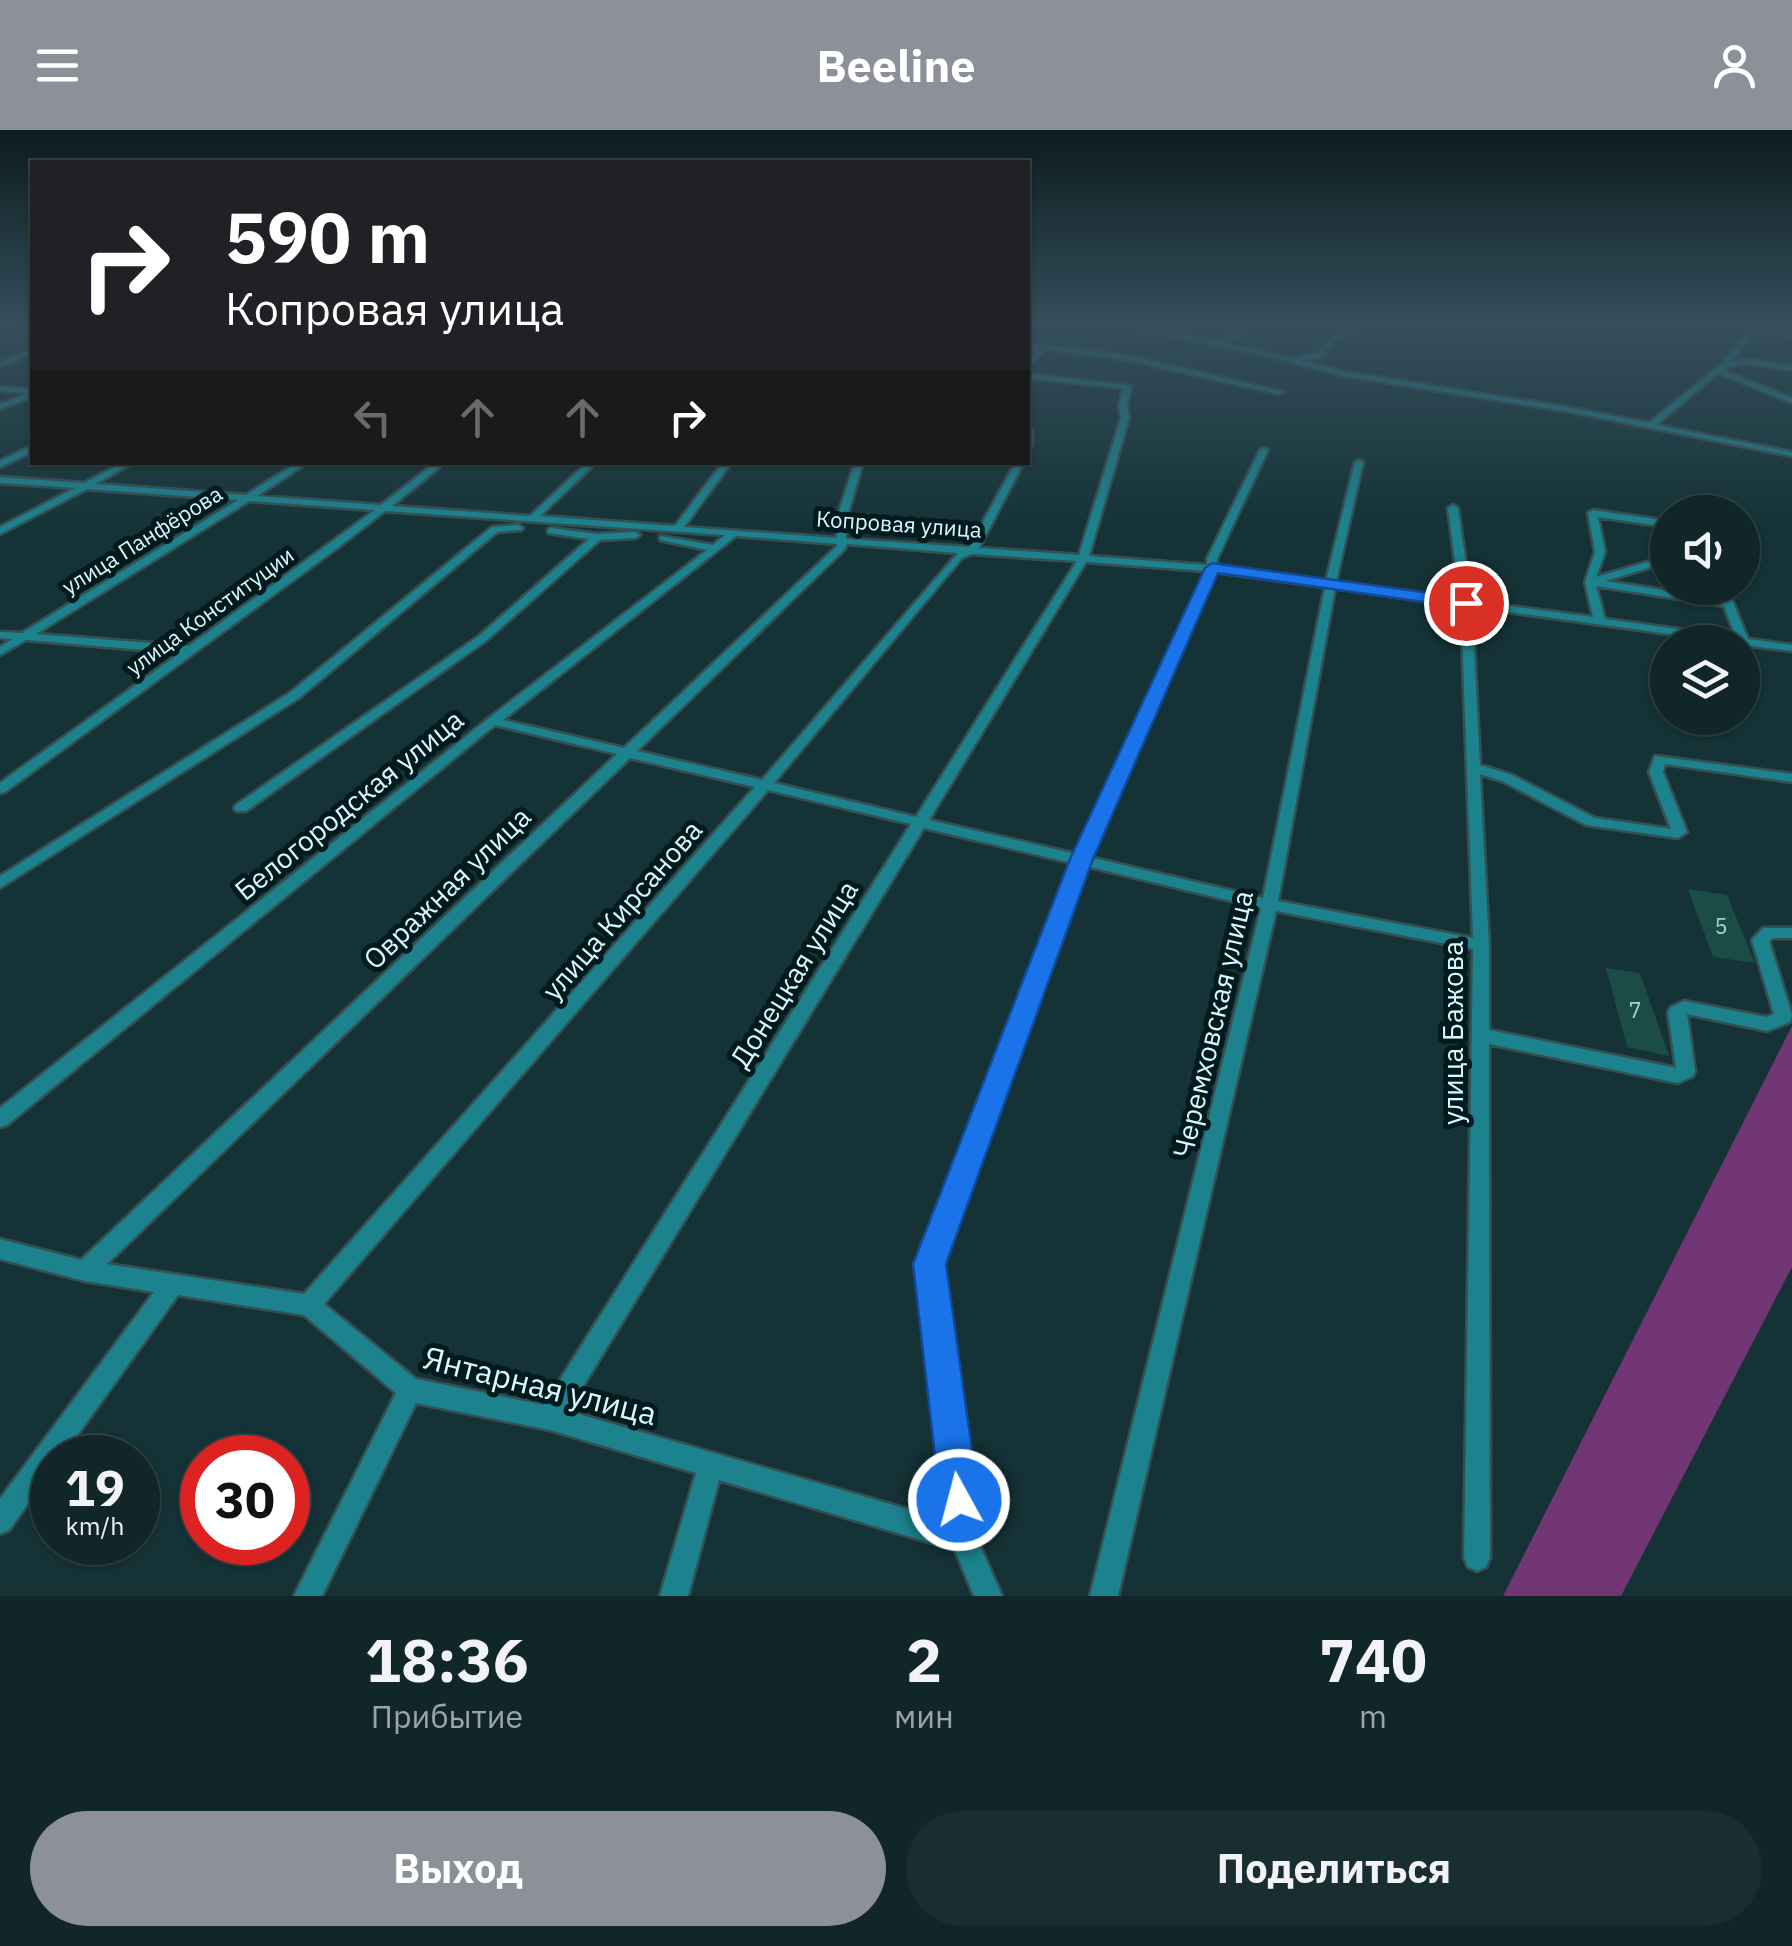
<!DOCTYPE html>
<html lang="ru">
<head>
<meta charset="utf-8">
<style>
	:root { --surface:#102628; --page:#192e30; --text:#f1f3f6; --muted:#9ca5a8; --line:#304345; --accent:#8c9099 }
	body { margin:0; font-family:"IBM Plex Sans",sans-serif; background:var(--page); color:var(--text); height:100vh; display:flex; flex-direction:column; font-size:38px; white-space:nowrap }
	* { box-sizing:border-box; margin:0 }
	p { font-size:32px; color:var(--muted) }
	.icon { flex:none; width:55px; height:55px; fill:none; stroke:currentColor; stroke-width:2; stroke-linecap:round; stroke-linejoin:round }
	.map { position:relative; height:1466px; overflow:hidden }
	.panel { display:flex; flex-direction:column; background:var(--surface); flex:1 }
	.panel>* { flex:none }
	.hud { position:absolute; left:30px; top:30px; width:1000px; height:305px; border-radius:0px; box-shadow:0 2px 8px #0004,0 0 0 2px var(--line); background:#202124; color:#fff; overflow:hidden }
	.controls { position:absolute; left:1650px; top:365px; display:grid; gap:20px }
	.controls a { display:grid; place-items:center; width:110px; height:110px; border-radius:50%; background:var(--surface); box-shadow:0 2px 8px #0004,0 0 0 2px var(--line); font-size:50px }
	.speed { position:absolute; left:30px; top:1305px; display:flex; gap:20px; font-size:50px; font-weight:700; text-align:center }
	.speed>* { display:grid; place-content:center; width:130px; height:130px; border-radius:50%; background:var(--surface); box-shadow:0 2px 8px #0004,0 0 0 2px var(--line); line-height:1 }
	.speed small { font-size:25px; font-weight:400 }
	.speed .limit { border:15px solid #d22; background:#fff; color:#111 }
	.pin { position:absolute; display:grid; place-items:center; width:85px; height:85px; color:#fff; margin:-42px; border:5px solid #fff; border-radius:50%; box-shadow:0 2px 10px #0007 }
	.me { position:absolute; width:110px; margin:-55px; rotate:353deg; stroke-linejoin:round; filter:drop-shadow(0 0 8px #0008) }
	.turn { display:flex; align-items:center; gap:35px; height:210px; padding:0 30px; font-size:45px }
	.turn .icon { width:130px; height:130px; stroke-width:2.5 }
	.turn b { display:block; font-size:70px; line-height:85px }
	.lanes { display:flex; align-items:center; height:95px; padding:0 30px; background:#0003; justify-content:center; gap:50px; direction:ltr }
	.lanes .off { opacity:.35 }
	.eta { display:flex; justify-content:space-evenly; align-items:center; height:170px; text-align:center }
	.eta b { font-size:60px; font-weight:800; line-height:70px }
	.button { display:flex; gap:20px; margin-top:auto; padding:20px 30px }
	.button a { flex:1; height:115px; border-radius:60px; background:var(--accent); color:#fff; font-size:40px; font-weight:800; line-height:115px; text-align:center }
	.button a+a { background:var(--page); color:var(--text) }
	header { display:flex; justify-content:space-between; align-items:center; height:130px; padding:0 30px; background:var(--accent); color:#fff; font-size:45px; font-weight:800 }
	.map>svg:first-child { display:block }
	.green { fill:#713673 }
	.building { fill:#1b4c47 }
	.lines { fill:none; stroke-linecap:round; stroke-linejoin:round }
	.street-casing { stroke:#345053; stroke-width:5 }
	.street { fill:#1c838e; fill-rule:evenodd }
	.route { fill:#1a73e8; stroke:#114b97; stroke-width:2.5 }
	.labels { text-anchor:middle; stroke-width:10; stroke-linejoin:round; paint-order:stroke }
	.far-street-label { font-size:22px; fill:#d8fafe; stroke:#001a1d }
	.number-label { font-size:22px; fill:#a9ced0 }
	.street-label { font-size:28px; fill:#d8fafe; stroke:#001a1d }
	.near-street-label { font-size:32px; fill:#d8fafe; stroke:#001a1d }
</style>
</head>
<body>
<header><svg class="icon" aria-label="menu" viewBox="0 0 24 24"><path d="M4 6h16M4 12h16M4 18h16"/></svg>Beeline<svg class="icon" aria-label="person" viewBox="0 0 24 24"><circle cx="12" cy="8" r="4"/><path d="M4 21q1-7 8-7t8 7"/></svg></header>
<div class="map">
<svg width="1792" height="1466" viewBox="0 0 1792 1466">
	<rect width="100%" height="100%" fill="#153236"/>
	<path class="green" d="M1792 896V1137L1621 1466H1503Z"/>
	<g class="building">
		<path d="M1688 759 1727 765 1755 833 1713 827Z"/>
		<path d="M1606 838 1640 843 1669 926 1627 917Z"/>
	</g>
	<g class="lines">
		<g class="street-casing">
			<g id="street">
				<path d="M25 194 22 196 0 199V195Z"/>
				<path d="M1110 194H1120L1215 211 1239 201 1237 195 1247 194 1242 197 1244 203 1223 213 1296 229 1299 226 1319 223C1330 206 1345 195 1367 194L1334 209 1323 226 1301 231 1345 242 1566 277 1649 293 1723 233 1751 198 1792 203V207L1755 201 1730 232 1752 230 1792 236V240C1770 237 1742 229 1722 240L1792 268V273L1718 243 1656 295 1792 322V326L1566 281 1345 246 1256 223Z"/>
				<path d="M1028 213 1129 226 1283 262 1279 264 1129 230 1040 218 1042 223 1028 237V232L1036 223 1033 218 1028 217Z"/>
				<path d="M32 220V224L0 236V232Z"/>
				<path d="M1028 244 1131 256 1127 276 1129 288 1089 426 1207 435V429L1260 320 1264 318 1268 320 1217 429V436L1326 451 1355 332 1359 330 1363 332 1336 452 1460 469 1448 378 1453 375 1458 378 1471 471 1593 487 1585 452 1595 422 1588 383 1593 380 1668 391V397L1598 387 1605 422 1596 447 1668 426V432L1605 451 1721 469 1717 458H1727L1748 509 1792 515V521L1744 515 1742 512H1728L1472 477 1480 635 1512 645 1595 688 1671 699 1649 642 1655 626 1792 644V652L1665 634 1663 642 1687 702 1678 708 1586 695 1502 651 1480 644 1489 815V900L1676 938 1668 882 1671 877 1684 871 1766 887 1774 884 1752 810 1763 798H1792V808H1773L1769 811 1792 885 1790 892 1767 901 1687 884 1695 941 1693 946 1678 953 1489 914 1490 1428 1486 1437 1477 1441 1468 1437 1464 1428 1473 819 1276 781 1118 1466H1090L1261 778 1086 736 940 1134 977 1409 1002 1466H974L955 1420 719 1350 688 1466H660L696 1343 550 1300 416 1273 322 1466H294L396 1263 304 1185 178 1165 61 1328H52V1340L9 1400 0 1404V1369L154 1162 85 1151 0 1129V1109L81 1130 617 624 495 595 7 995 0 997V978L489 588 707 420 660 410V406L713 415 725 405 385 381 336 419 5 662 0 663V653L180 523 26 510 0 525V517L12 509 0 508V502L22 503 238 370 87 359 0 404V397L75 358 0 353V347L84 353 124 332H135L95 354 246 365 298 332H309L257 366 381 375 436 332H446L392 376 530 386 588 332H597L540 386 675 396 723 332H732L684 397 837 408 836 391 855 332H863L846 391V409L969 417 1016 332H1024L979 418 1079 425 1121 288 1119 276 1123 258 1028 248ZM249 371 375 380 189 516 36 504ZM736 406 837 414V416L624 618 503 590ZM847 414 958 423 762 650 637 621 845 419ZM972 424 1077 431 916 687 774 653 962 428ZM1086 432 1206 441 1076 724 929 690ZM1215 442 1325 457 1263 768 1089 727ZM1596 456 1724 476 1736 507 1605 489ZM1335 458 1461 476 1473 808 1278 771ZM630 628 755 657 304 1164 107 1134ZM768 660 911 694 544 1275 416 1249 324 1174ZM924 698 1072 733 918 1134 949 1391 568 1281Z"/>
				<path d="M0 257 32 259V267L0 279V274L31 263 0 261Z"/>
				<path d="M1028 298 1032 300V315L1028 317Z"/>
				<path d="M29 317H32V322L0 337V331Z"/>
				<path d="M518 395 523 398 521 400 497 402 299 568 0 758V746L291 562 492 397Z"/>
				<path d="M551 398 597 404 635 402 640 405 635 408 600 410 487 510 246 681H236L234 678 236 675 479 506 589 409 548 403V399Z"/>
			</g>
		</g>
		<use href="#street" class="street"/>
	</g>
	<linearGradient id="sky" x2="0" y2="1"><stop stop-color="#0c1c1e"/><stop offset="0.49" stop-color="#354f5d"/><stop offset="1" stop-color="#354f5d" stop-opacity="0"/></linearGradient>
	<rect width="1792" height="399" fill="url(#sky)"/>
	<path class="route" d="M1212 433 1466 468 1474 473 1466 478 1218 443 1093 729 946 1134 979 1370 973 1384 959 1389 946 1384 940 1370 913 1134 1070 729 1205 438Z"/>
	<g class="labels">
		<g class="far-street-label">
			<text transform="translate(899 394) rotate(4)" y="8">Копровая улица</text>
			<text transform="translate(142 410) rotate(-32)" y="8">улица Панфёрова</text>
			<text transform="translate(210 481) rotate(-36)" y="8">улица Конституции</text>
		</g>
		<g class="number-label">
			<text x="1721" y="804">5</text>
			<text x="1635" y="888">7</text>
		</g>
		<g class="street-label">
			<text transform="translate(349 675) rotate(-39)" y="10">Белогородская улица</text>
			<text transform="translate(447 758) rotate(-44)" y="10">Овражная улица</text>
			<text transform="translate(622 780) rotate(-49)" y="10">улица Кирсанова</text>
			<text transform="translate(794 844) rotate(-58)" y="10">Донецкая улица</text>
			<text transform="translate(1213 894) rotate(-77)" y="10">Черемховская улица</text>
			<text transform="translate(1453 903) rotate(-90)" y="10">улица Бажова</text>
		</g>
		<g class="near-street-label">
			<text transform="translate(540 1256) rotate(14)" y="11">Янтарная улица</text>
		</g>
	</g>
</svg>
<div class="controls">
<a><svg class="icon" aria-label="sound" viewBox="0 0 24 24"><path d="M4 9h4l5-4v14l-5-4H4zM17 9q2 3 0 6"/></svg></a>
<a><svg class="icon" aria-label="layers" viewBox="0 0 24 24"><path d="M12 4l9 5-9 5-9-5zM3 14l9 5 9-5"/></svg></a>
</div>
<div class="speed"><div>19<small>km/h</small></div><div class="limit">30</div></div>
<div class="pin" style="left:1466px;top:473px;background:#d93025"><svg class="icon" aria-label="arrive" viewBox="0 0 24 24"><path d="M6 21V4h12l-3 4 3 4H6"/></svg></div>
<svg class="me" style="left:959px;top:1370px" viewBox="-20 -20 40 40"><circle r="17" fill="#1a73e8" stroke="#fff" stroke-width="3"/><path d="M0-11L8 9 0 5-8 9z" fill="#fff"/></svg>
<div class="hud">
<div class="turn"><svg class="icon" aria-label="right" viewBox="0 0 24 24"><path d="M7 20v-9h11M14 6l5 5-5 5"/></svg><div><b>590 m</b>Копровая улица</div></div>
<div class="lanes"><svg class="icon off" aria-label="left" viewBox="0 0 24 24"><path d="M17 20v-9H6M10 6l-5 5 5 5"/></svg><svg class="icon off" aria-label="ahead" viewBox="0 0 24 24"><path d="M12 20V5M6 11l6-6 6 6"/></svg><svg class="icon off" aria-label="ahead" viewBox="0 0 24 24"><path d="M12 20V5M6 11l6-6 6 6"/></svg><svg class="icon" aria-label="right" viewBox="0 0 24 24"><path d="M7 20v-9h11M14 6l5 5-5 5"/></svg></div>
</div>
</div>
<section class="panel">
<div class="eta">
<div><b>18:36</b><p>Прибытие</p></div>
<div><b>2</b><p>мин</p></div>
<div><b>740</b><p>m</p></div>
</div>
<div class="button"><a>Выход</a><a>Поделиться</a></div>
</section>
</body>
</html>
